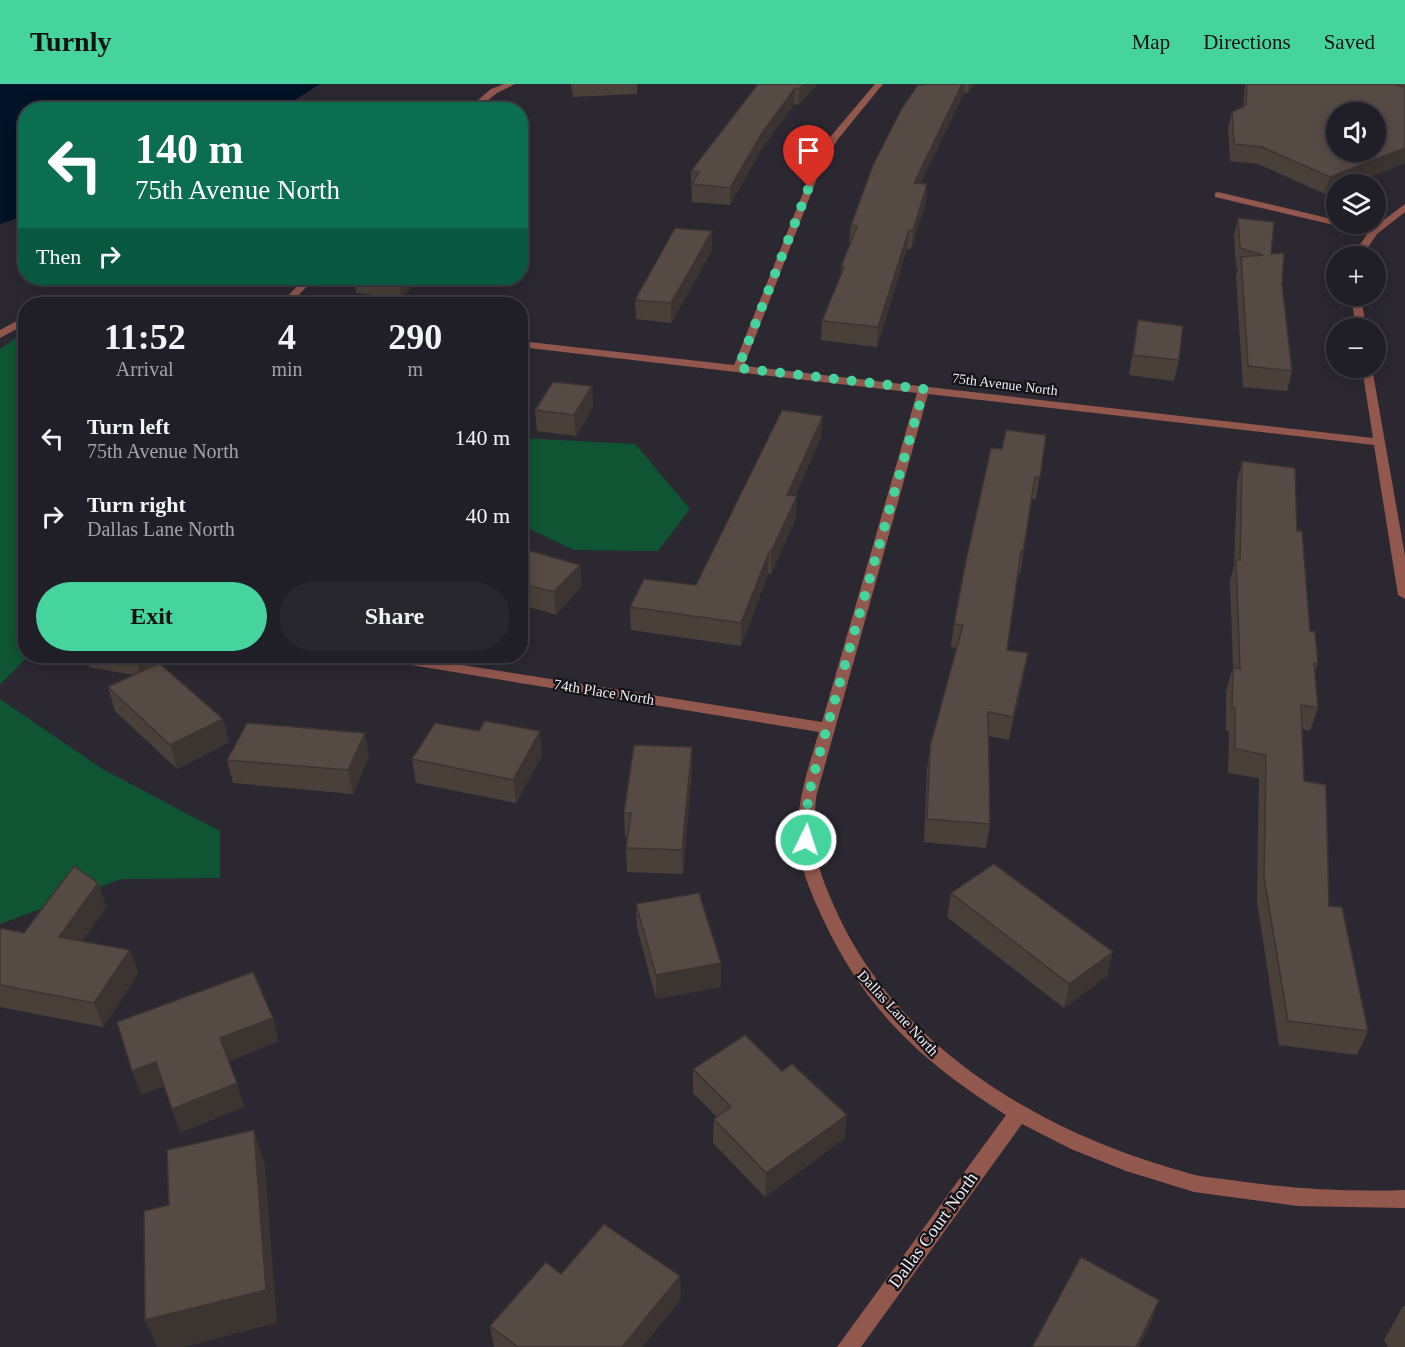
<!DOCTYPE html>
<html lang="en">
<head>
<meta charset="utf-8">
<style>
	:root { --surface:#201e26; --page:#28272e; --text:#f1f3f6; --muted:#a2a2a7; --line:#3d3c43; --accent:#46d49e }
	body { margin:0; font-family:"Times New Roman",serif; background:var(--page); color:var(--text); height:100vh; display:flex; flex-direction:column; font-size:22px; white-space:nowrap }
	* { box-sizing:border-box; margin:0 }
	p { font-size:20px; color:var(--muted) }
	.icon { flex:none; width:33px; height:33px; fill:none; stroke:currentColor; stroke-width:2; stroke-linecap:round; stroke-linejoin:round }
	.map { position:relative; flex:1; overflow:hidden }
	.details { position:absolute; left:18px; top:213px; width:510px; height:366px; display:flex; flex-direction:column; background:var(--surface); border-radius:24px; box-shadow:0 3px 15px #0003,0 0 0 2px var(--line) }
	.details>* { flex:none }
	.guide { position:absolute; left:18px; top:18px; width:510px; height:183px; border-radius:24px; box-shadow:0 3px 15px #0003,0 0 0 2px var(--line); background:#0b6e4f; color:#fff; overflow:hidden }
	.tools { position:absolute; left:1326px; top:18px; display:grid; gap:12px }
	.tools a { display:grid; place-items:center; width:60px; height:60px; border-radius:50%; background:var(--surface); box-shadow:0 3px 15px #0003,0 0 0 2px var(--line); font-size:30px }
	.pin { position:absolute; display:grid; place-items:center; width:51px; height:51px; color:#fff; margin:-62px -26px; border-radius:50% 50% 50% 0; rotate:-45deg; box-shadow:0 0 6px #0007 }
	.pin .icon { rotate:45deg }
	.me { position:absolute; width:66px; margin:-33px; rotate:4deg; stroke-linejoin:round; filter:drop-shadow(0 0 4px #0008) }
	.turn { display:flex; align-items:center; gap:21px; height:126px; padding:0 18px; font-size:27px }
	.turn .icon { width:78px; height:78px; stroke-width:2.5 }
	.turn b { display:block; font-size:42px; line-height:51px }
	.then { display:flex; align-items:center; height:57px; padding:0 18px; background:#0003; gap:12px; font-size:22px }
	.eta { display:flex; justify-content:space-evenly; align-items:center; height:102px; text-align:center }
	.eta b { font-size:36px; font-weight:800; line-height:42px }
	.button { display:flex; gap:12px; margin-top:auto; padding:12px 18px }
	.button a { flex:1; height:69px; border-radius:36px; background:var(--accent); color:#111; font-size:24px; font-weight:800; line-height:69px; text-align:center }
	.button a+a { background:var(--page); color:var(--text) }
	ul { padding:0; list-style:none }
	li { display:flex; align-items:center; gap:18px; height:78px; padding:0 18px }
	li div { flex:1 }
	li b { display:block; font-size:22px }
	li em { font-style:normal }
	header { display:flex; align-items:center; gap:36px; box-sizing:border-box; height:84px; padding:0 30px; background:var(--accent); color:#111 }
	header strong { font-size:28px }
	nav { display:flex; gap:33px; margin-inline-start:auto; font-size:21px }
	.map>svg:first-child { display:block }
	.green { fill:#0f5433 }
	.water { fill:#021327 }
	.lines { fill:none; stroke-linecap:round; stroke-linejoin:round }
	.street { fill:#92574d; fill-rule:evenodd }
	.wall { fill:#4a403a }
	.shaded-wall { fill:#3c3430 }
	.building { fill:#564a44; stroke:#3c3430; stroke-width:1.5; fill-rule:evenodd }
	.route { stroke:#46d49e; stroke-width:10; stroke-dasharray:0 18 }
	.labels { text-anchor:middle; stroke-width:4.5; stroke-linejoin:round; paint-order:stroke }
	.far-street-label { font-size:14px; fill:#efedf4; stroke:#131216 }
	.street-label { font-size:15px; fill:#efedf4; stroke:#131216 }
	.near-street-label { font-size:18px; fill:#efedf4; stroke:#131216 }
</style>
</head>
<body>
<header>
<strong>Turnly</strong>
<nav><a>Map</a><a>Directions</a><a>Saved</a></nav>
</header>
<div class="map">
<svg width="1405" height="1263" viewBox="0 0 1405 1263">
	<rect width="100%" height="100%" fill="#2b2832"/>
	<g class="green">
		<path d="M25 248 26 572H28L0 601V265Z"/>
		<path d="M521 354 635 360 690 425 658 467 574 466 521 441Z"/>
		<path d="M0 615 104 686 220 747V794L121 795 0 840Z"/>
	</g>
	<path class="water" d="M0 0H320L281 25 26 26 25 132 0 140Z"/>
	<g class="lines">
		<g class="street">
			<path d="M504 0H515L497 9 476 26H466L491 5Z"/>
			<path d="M875 0H883L838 55 821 84 744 282 1373 354 1362 284H1372L1405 472V515L1398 511 1374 361 928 310 816 713C815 730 813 746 815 763 818 788 830 813 840 835 905 970 1048 1051 1188 1089 1204 1094 1221 1094 1238 1097 1293 1105 1349 1108 1405 1106V1124L1297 1122 1194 1108 1126 1087 1071 1065 1022 1040 861 1263H837L1006 1031C920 976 866 927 822 833 810 807 798 779 798 750 797 715 809 682 819 648L381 576 374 572H405L822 638 917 309 520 263V257L734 281 813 84 831 52Z"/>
			<path d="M1218 108 1336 136V140H1350L1372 145 1405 120V128L1377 150 1362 172H1352L1368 149 1215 113V109Z"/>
			<path d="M305 194H315L290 220H280Z"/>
			<path d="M1351 212H1361L1366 244H1356Z"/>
			<path d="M106 213 175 217 180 220H66L71 217Z"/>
			<path d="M26 232V240L0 254V246Z"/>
		</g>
	</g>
	<g class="wall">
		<path d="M571 0H637V10L573 13Z"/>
		<path d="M758 0H818L798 21 794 20 761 66 730 121 692 118 691 87Z"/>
		<path d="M925 0H974L968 9H964L920 100H927L926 118 911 165H907L877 263 821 256 822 237 841 191V183L850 159H849L851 141Z"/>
		<path d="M1245 0H1405V79L1325 110 1258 80 1230 77 1228 44 1232 28 1243 22Z"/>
		<path d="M1238 134 1271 170 1282 200 1292 287 1287 307 1243 303 1236 192 1238 184 1236 183 1234 152Z"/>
		<path d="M712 147V166L671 239 636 235 635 216Z"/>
		<path d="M354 194H420L401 214 356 209Z"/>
		<path d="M1138 236 1179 276 1174 297 1129 291Z"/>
		<path d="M592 302 593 323 576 352 537 347 535 326Z"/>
		<path d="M823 332 821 353 795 412 796 434 771 490H768L741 562 631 546 630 523 696 501Z"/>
		<path d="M1046 351 1036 415H1032L1020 490 1018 489 1007 566 1028 569 1024 592 1009 656 989 652 990 740 986 764 924 758 927 686 930 662 957 564 951 563 954 540 1002 365Z"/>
		<path d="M1242 377 1297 447 1310 547 1318 580 1315 588 1318 624 1310 647 1302 645 1304 697 1329 822 1368 947 1357 971 1279 961 1257 817 1259 694 1228 689 1229 647H1226V607L1233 584 1230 498 1234 482 1237 398Z"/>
		<path d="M520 464 580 481 581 503 556 531 520 520Z"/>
		<path d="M86 572H160L149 584 223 635 229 658 177 685 115 627 108 603 133 591 89 583Z"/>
		<path d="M692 663V686L683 790 627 788 626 764 628 753H625L624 729Z"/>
		<path d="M542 671 516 719 416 699 412 675Z"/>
		<path d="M369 672 353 710 233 699 227 676Z"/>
		<path d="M98 799 106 823 82 857 130 866 138 890 103 943 0 923V844L24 849Z"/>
		<path d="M951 809 1107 892 1064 924 947 833Z"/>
		<path d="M636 820 721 879V903L656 915 637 843Z"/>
		<path d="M693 985 782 987 847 1031 844 1055 765 1113 713 1059 714 1035 717 1033 693 1009Z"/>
		<path d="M561 1190 681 1215 642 1263H494L490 1242Z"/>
		<path d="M1403 1222H1405V1263H1388L1384 1256Z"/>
	</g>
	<g class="shaded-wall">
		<path d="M803 0H818L798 21 799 5Z"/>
		<path d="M962 0H965L964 9 912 117 914 99Z"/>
		<path d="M969 0H974L968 9Z"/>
		<path d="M795 4 794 20 761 66 730 121V104L762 49Z"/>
		<path d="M1405 64V79L1350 100H1336V106L1325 110 1330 93Z"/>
		<path d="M927 100 926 118 911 165 913 147Z"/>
		<path d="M909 146 907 165 877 263 878 243Z"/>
		<path d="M712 147V166L671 239V219Z"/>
		<path d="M400 194H420L401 214 398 195Z"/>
		<path d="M592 302 593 323 576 352 574 331Z"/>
		<path d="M823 332 821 353 786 433 787 411Z"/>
		<path d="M797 412 796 434 771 490V468Z"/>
		<path d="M769 468 768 490 741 562V539Z"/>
		<path d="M580 481 581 503 556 531 554 508Z"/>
		<path d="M1028 569 1024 592 1009 656 1013 633Z"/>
		<path d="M135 572H160L141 593Z"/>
		<path d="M223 635 229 658 177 685 170 661Z"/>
		<path d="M540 647 542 671 516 719 513 696Z"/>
		<path d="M365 649 369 672 353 710 348 686Z"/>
		<path d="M692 663V686L683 790 682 766Z"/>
		<path d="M98 799 106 823 69 877 59 853Z"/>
		<path d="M130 866 138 890 103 943 94 919Z"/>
		<path d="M1113 868 1107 892 1064 924 1069 900Z"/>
		<path d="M721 879V903L656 915V891Z"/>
		<path d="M273 934 279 957 228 978 220 954Z"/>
		<path d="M156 978 165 1002 141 1011 132 987Z"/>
		<path d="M237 999 244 1023 180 1049 172 1025Z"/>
		<path d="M847 1031 844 1055 765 1113 766 1089Z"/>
		<path d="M254 1046 265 1081 277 1239 184 1263H157L145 1236Z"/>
		<path d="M680 1192 681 1215 642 1263H622Z"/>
		<path d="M1159 1216 1151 1239 1139 1263H1136Z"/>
	</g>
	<g class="building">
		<path d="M758 0H803L799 5 795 4 762 49 730 104 692 100 699 88 691 87Z"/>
		<path d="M925 0H962L914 99 927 100 913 147 909 146 878 243 822 237 844 183H841L857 142 851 141 873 81 902 24 918 1H923Z"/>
		<path d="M1247 0H1393L1405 3V64L1330 93 1262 63 1234 60 1232 28 1246 21ZM1336 28H1376V68H1336Z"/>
		<path d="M1238 134 1274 138 1271 170 1284 169 1282 200 1292 287 1248 282 1241 173 1263 171 1240 164Z"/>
		<path d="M675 144 712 147 671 219 635 216Z"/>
		<path d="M384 194H400L398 195Z"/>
		<path d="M1138 236 1183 242 1179 276 1133 271Z"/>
		<path d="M553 298 592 302 574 331 535 326Z"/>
		<path d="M782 326 823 332 787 411 797 412 771 468H769L741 539 630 523 644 495 696 501Z"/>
		<path d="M1006 346 1046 351 1040 394 1035 393 1023 468 1021 467 1007 566 1028 569 1013 633 988 628 990 740 927 735 930 662 963 541 954 540 966 476 991 364 1002 365Z"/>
		<path d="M1242 377 1295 384 1297 447H1302L1310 547 1315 548 1318 580 1314 579 1318 624 1301 621 1304 697 1326 701 1329 822 1342 823 1368 947 1288 937 1264 793 1266 671 1235 665V624H1232L1233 584 1240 585 1236 476H1240Z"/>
		<path d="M520 464 580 481 554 508 520 499Z"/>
		<path d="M159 579 223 635 170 661 108 603Z"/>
		<path d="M485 637 540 647 513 696 412 675 435 639 479 647Z"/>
		<path d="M247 639 365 649 348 686 227 676Z"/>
		<path d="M634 661 692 663 682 766 626 764 631 729H624Z"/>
		<path d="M994 780 1113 868 1069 900 951 809Z"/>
		<path d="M74 782 98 799 59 853 130 866 94 919 0 901V844L24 849Z"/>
		<path d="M699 809 721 879 656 891 636 820Z"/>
		<path d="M253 888 273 934 220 954 237 999 172 1025 156 978 132 987 117 938Z"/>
		<path d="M745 951 782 987 792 980 847 1031 766 1089 714 1035 731 1023 693 985Z"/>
		<path d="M254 1046 266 1206 145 1236 144 1127 169 1121 167 1066Z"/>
		<path d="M604 1140 680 1192 622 1263H518L490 1242 546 1178 561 1190Z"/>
		<path d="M1081 1173 1159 1216 1136 1263H1032Z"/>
	</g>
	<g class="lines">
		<path class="route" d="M806 756 808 713 818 675 924 305 738 284 809 103"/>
	</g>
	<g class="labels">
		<g class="far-street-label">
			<text transform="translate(1005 300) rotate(7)" y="5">75th Avenue North</text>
		</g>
		<g class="street-label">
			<text transform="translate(604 608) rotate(9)" y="5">74th Place North</text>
			<text transform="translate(898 929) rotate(47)" y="5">Dallas Lane North</text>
		</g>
		<g class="near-street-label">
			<text transform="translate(933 1146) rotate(-54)" y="6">Dallas Court North</text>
		</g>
	</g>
</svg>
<div class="tools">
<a><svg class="icon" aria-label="sound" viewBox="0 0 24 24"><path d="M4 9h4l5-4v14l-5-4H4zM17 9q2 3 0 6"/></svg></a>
<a><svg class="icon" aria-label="layers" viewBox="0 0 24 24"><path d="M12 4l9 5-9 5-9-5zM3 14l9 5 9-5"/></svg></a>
<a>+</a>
<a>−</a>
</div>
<div class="pin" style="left:809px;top:103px;background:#d93025"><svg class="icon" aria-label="arrive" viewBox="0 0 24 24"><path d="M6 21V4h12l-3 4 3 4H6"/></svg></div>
<svg class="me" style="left:806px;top:756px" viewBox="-20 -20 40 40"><circle r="17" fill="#46d49e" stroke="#fff" stroke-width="3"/><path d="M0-11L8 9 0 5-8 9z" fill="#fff"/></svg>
<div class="guide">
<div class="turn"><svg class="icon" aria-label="left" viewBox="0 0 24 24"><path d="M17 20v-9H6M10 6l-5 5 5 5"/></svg><div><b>140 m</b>75th Avenue North</div></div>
<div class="then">Then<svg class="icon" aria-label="right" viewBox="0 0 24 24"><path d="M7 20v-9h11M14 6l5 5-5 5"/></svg></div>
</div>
<section class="details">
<div class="eta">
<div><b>11:52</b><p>Arrival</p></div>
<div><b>4</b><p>min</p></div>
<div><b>290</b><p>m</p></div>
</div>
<ul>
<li><svg class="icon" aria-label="left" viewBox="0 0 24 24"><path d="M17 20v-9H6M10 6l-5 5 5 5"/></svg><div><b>Turn left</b><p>75th Avenue North</p></div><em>140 m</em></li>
<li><svg class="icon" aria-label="right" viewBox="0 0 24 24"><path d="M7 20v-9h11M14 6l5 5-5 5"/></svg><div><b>Turn right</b><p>Dallas Lane North</p></div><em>40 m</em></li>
</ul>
<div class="button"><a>Exit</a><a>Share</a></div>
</section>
</div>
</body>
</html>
